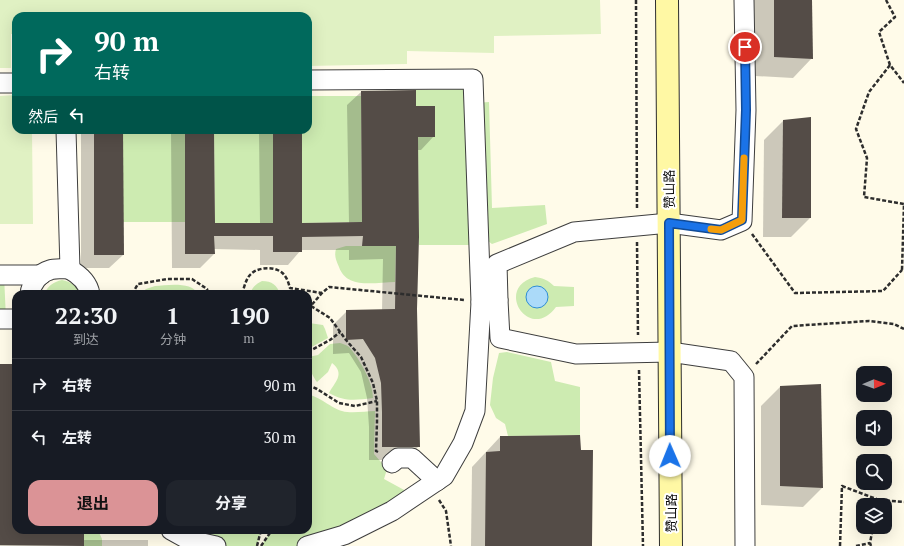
<!DOCTYPE html>
<html lang="zh">
<head>
<meta charset="utf-8">
<style>
	:root { --surface:#171b24; --page:#20242c; --text:#f1f3f6; --muted:#9ea1a6; --line:#363941; --accent:#db9396 }
	body { margin:0; font-family:"PT Serif","Noto Sans SC",serif; background:var(--page); color:var(--text); height:100vh; display:flex; flex-direction:column; font-size:15px; white-space:nowrap }
	* { box-sizing:border-box; margin:0 }
	p { font-size:13px; color:var(--muted) }
	.icon { flex:none; width:22px; height:22px; fill:none; stroke:currentColor; stroke-width:2; stroke-linecap:round; stroke-linejoin:round }
	.map { position:relative; flex:1; overflow:hidden }
	.sheet { position:absolute; left:12px; top:290px; width:300px; height:244px; display:flex; flex-direction:column; background:var(--surface); border-radius:12px; box-shadow:0 4px 16px #0002 }
	.sheet>* { flex:none }
	.top-card { position:absolute; left:12px; top:12px; width:300px; height:122px; border-radius:12px; box-shadow:0 4px 16px #0002; background:#00695c; color:#fff; overflow:hidden }
	.needle { width:26px; rotate:89deg }
	.buttons { position:absolute; left:856px; top:366px; display:grid; gap:8px }
	.buttons a { display:grid; place-items:center; width:36px; height:36px; border-radius:8px; background:var(--surface); box-shadow:0 4px 16px #0002; font-size:20px }
	.pin { position:absolute; display:grid; place-items:center; width:34px; height:34px; color:#fff; margin:-17px; border:2px solid #fff; border-radius:50%; box-shadow:0 1px 4px #0007 }
	.me { position:absolute; width:44px; margin:-22px; rotate:359deg; stroke-linejoin:round; filter:drop-shadow(0 0 3px #0008) }
	.turn { display:flex; align-items:center; gap:14px; height:84px; padding:0 16px; font-size:18px }
	.turn .icon { width:52px; height:52px; stroke-width:2.5 }
	.turn b { display:block; font-size:28px; line-height:34px }
	.then { display:flex; align-items:center; height:38px; padding:0 16px; background:#0003; gap:8px; font-size:15px }
	.eta { display:flex; justify-content:space-evenly; align-items:center; height:68px; text-align:center }
	.eta b { font-size:24px; font-weight:700; line-height:28px }
	.action { display:flex; gap:8px; margin-top:auto; padding:8px 16px }
	.action a { flex:1; height:46px; border-radius:12px; background:var(--accent); color:#111; font-size:16px; font-weight:700; line-height:46px; text-align:center }
	.action a+a { background:var(--page); color:var(--text) }
	ul { padding:0; list-style:none }
	li { display:flex; align-items:center; gap:12px; height:52px; padding:0 16px; border-top:1px solid var(--line) }
	li div { flex:1 }
	li b { display:block; font-size:15px }
	li em { font-style:normal }
	.map>svg:first-child { display:block }
	.green { fill:#cdebb1 }
	.pitch { fill:#e0f1c3 }
	.water { fill:#abdaf9; stroke:#2e8dd4 }
	.shadow { fill:#0003 }
	.building { fill:#544c47 }
	.lines { fill:none; stroke-linecap:round; stroke-linejoin:round }
	.street-casing { stroke:#3e3e3e; stroke-width:21 }
	.secondary-casing { stroke:#2d2d2d; stroke-width:24 }
	.path { stroke:#2d2d2d; stroke-width:2.5; stroke-dasharray:4 2; stroke-linecap:butt }
	.street { stroke:#fff; stroke-width:19 }
	.secondary { stroke:#fff8a4; stroke-width:22 }
	.route-casing { stroke:#114b97; stroke-width:10 }
	.route { stroke:#1a73e8; stroke-width:7 }
	.slow { stroke:#f59e0b; stroke-width:7 }
	.labels { text-anchor:middle; stroke-width:4; stroke-linejoin:round; paint-order:stroke }
	.street-label { font-size:13px; fill:#0b0b0b; stroke:#fff }
</style>
</head>
<body>
<div class="map">
<svg width="904" height="546" viewBox="0 0 904 546">
	<rect width="100%" height="100%" fill="#fffbe9"/>
	<g class="green">
		<path d="M474 89 475 103 489 102 492 208 545 205 547 224 492 244 479 234V245H419L418 137 435 136V106H416V90Z"/>
		<path d="M308 96H361L362 222 302 223V130H308Z"/>
		<rect x="123" y="130" width="62" height="92"/>
		<path d="M214 130H273V223H215Z"/>
		<path d="M346 246H396L395 282C376 282 347 290 339 267 336 260 334 256 336 249Z"/>
		<path d="M0 275H4L6 319H0Z"/>
		<path d="M535 277C543 278 548 280 554 286L574 287V306L556 307C530 343 493 288 535 277Z"/>
		<path d="M62 280C71 282 77 285 80 294H44C48 286 53 282 62 280Z"/>
		<path d="M262 281C272 281 277 285 280 294H250C252 287 256 284 262 281Z"/>
		<path d="M155 286C167 285 192 281 198 294H140L146 289Z"/>
		<path d="M309 323 323 325 325 329 328 338 308 349V324Z"/>
		<path d="M340 343C343 344 347 345 349 347 359 358 373 382 373 398 355 400 345 402 329 393 334 383 346 374 332 363L328 372 317 382C313 377 312 372 308 369V357L318 355 330 344Z"/>
		<path d="M507 352 551 362 555 381 580 387V435L508 436 505 424 496 418 490 405 493 378 499 353Z"/>
		<path d="M308 395C317 395 333 409 342 411 352 414 365 411 375 411L374 454 387 469 384 479 406 491 392 511 307 546H261L272 530H308Z"/>
		<path d="M84 530H98L102 539V546H84Z"/>
		<path d="M171 530H261L257 546H216Z"/>
	</g>
	<g class="pitch">
		<path d="M0 0H600L601 34 494 36V53L407 51V64L308 66V16H16V34H11V68H0Z"/>
		<path d="M16 95V130H32L33 224H0V96Z"/>
	</g>
	<circle class="water" cx="537" cy="297" r="11"/>
	<g class="shadow">
		<path d="M754 0H811L812 58 793 78 755 76Z"/>
		<path d="M361 92 415 107 434 136 421 150H417L416 309 419 446 405 460H369V427L367 398 361 372 349 353 333 354V325L347 311H382L383 259 349 260V250H301L288 265H260V250L214 249V254L200 268H172L171 130H213L214 224H260L259 130H301V224L349 223 347 105Z"/>
		<path d="M783 121 810 218 791 237H763L764 140Z"/>
		<path d="M81 130H122L123 255 109 268H81Z"/>
		<path d="M0 365H16V530H83V540H148V546H0Z"/>
		<path d="M780 387 822 488 803 507 761 505V406Z"/>
		<path d="M500 437 591 546H471L472 467Z"/>
	</g>
	<g class="building">
		<path d="M774 0H812L813 59 774 57Z"/>
		<path d="M416 90V106H435V137H418L419 237 417 309 420 447H382V412L381 383 375 358 363 339 346 340V310L395 309 396 246H362L363 236 302 237V252H273V236H214L215 254H185V130H214L215 223H273V130H302V223L362 222 361 91Z"/>
		<path d="M811 117V218H782L783 120Z"/>
		<path d="M94 130H123L124 255H94Z"/>
		<path d="M0 364H16V530H84V546L0 545Z"/>
		<path d="M821 384 823 488 780 486V386Z"/>
		<path d="M580 435 581 450H593L592 546H485L486 452 500 451V436Z"/>
	</g>
	<g class="lines">
		<g class="street-casing">
			<g id="street">
				<path d="M308 80 473 79 481 302"/>
				<path d="M0 83H16"/>
				<path d="M66 130 70 269"/>
				<path d="M69 269C80 275 88 282 90 294"/>
				<path d="M0 275H41"/>
				<path d="M30 294C31 284 39 273 50 270 55 268 63 269 69 269"/>
				<path d="M498 300 497 264 574 232 669 223 721 230 742 221 746 110 744 0"/>
				<path d="M0 319H16"/>
				<path d="M392 463 398 458H412L437 481"/>
				<path d="M171 530 189 540 216 546"/>
				<path d="M307 546 344 535 392 511 444 476 463 443 475 411 481 302 498 300 500 338 576 354 670 352 731 361 744 377 745 546"/>
			</g>
		</g>
		<g class="secondary-casing">
			<path id="secondary" d="M667 0 671 546"/>
		</g>
		<g class="path">
			<path d="M636 0 637 209"/>
			<path d="M886 0 895 17 879 32 890 65 904 83"/>
			<path d="M890 65 869 92 856 129 867 158 864 197 904 204 902 270"/>
			<path d="M752 234 795 293 883 291 902 270H904"/>
			<path d="M637 242 638 335"/>
			<path d="M132 294 138 284 167 279H192L207 289 208 294"/>
			<path d="M242 294C244 288 246 278 251 274 259 266 279 266 285 276 288 280 289 285 290 288L322 293"/>
			<path d="M311 306 330 318 346 340 361 357 373 383 377 401V422L376 451 378 452"/>
			<path d="M308 309 322 293 329 287 464 300"/>
			<path d="M308 352 330 340 340 332"/>
			<path d="M756 364 792 326 869 321 894 324 904 329"/>
			<path d="M639 370 643 546"/>
			<path d="M308 385 317 389 339 403 355 406 377 401"/>
			<path d="M439 500 446 511 451 546"/>
			<path d="M878 505 879 500 904 502"/>
			<path d="M257 546 261 530"/>
			<path d="M261 546 272 530"/>
			<path d="M840 546 842 486 879 500"/>
			<path d="M856 546 870 543"/>
			<path d="M871 546 870 543 873 527"/>
		</g>
		<use href="#street" class="street"/>
		<use href="#secondary" class="secondary"/>
	</g>
	<g class="lines">
		<g class="route-casing">
			<path id="route" d="M670 456 669 223 721 230 742 220 746 110 745 47"/>
		</g>
		<use href="#route" class="route"/>
		<path class="slow" d="M711 229 721 230 742 220 744 158"/>
	</g>
	<g class="labels">
		<g class="street-label">
			<text transform="translate(669 189) rotate(-91)" y="5">赞山路</text>
			<text transform="translate(671 513) rotate(-90)" y="5">赞山路</text>
		</g>
	</g>
</svg>
<div class="buttons">
<a><svg class="needle" viewBox="-14 -14 28 28"><path d="M0-13l5 13h-10z" fill="#e53935"/><path d="M0 13l5-13h-10z" fill="#9ea1a6"/></svg></a>
<a><svg class="icon" aria-label="sound" viewBox="0 0 24 24"><path d="M4 9h4l5-4v14l-5-4H4zM17 9q2 3 0 6"/></svg></a>
<a><svg class="icon" aria-label="search" viewBox="0 0 24 24"><circle cx="10" cy="10" r="6"/><path d="M15 15l6 6"/></svg></a>
<a><svg class="icon" aria-label="layers" viewBox="0 0 24 24"><path d="M12 4l9 5-9 5-9-5zM3 14l9 5 9-5"/></svg></a>
</div>
<div class="pin" style="left:745px;top:47px;background:#d93025"><svg class="icon" aria-label="arrive" viewBox="0 0 24 24"><path d="M6 21V4h12l-3 4 3 4H6"/></svg></div>
<svg class="me" style="left:670px;top:456px" viewBox="-20 -20 40 40"><circle r="19" fill="#fff"/><path d="M0-13L10 11 0 6-10 11z" fill="#1a73e8"/></svg>
<div class="top-card">
<div class="turn"><svg class="icon" aria-label="right" viewBox="0 0 24 24"><path d="M7 20v-9h11M14 6l5 5-5 5"/></svg><div><b>90 m</b>右转</div></div>
<div class="then">然后<svg class="icon" aria-label="left" viewBox="0 0 24 24"><path d="M17 20v-9H6M10 6l-5 5 5 5"/></svg></div>
</div>
<section class="sheet">
<div class="eta">
<div><b>22:30</b><p>到达</p></div>
<div><b>1</b><p>分钟</p></div>
<div><b>190</b><p>m</p></div>
</div>
<ul>
<li><svg class="icon" aria-label="right" viewBox="0 0 24 24"><path d="M7 20v-9h11M14 6l5 5-5 5"/></svg><div><b>右转</b></div><em>90 m</em></li>
<li><svg class="icon" aria-label="left" viewBox="0 0 24 24"><path d="M17 20v-9H6M10 6l-5 5 5 5"/></svg><div><b>左转</b></div><em>30 m</em></li>
</ul>
<div class="action"><a>退出</a><a>分享</a></div>
</section>
</div>
</body>
</html>
